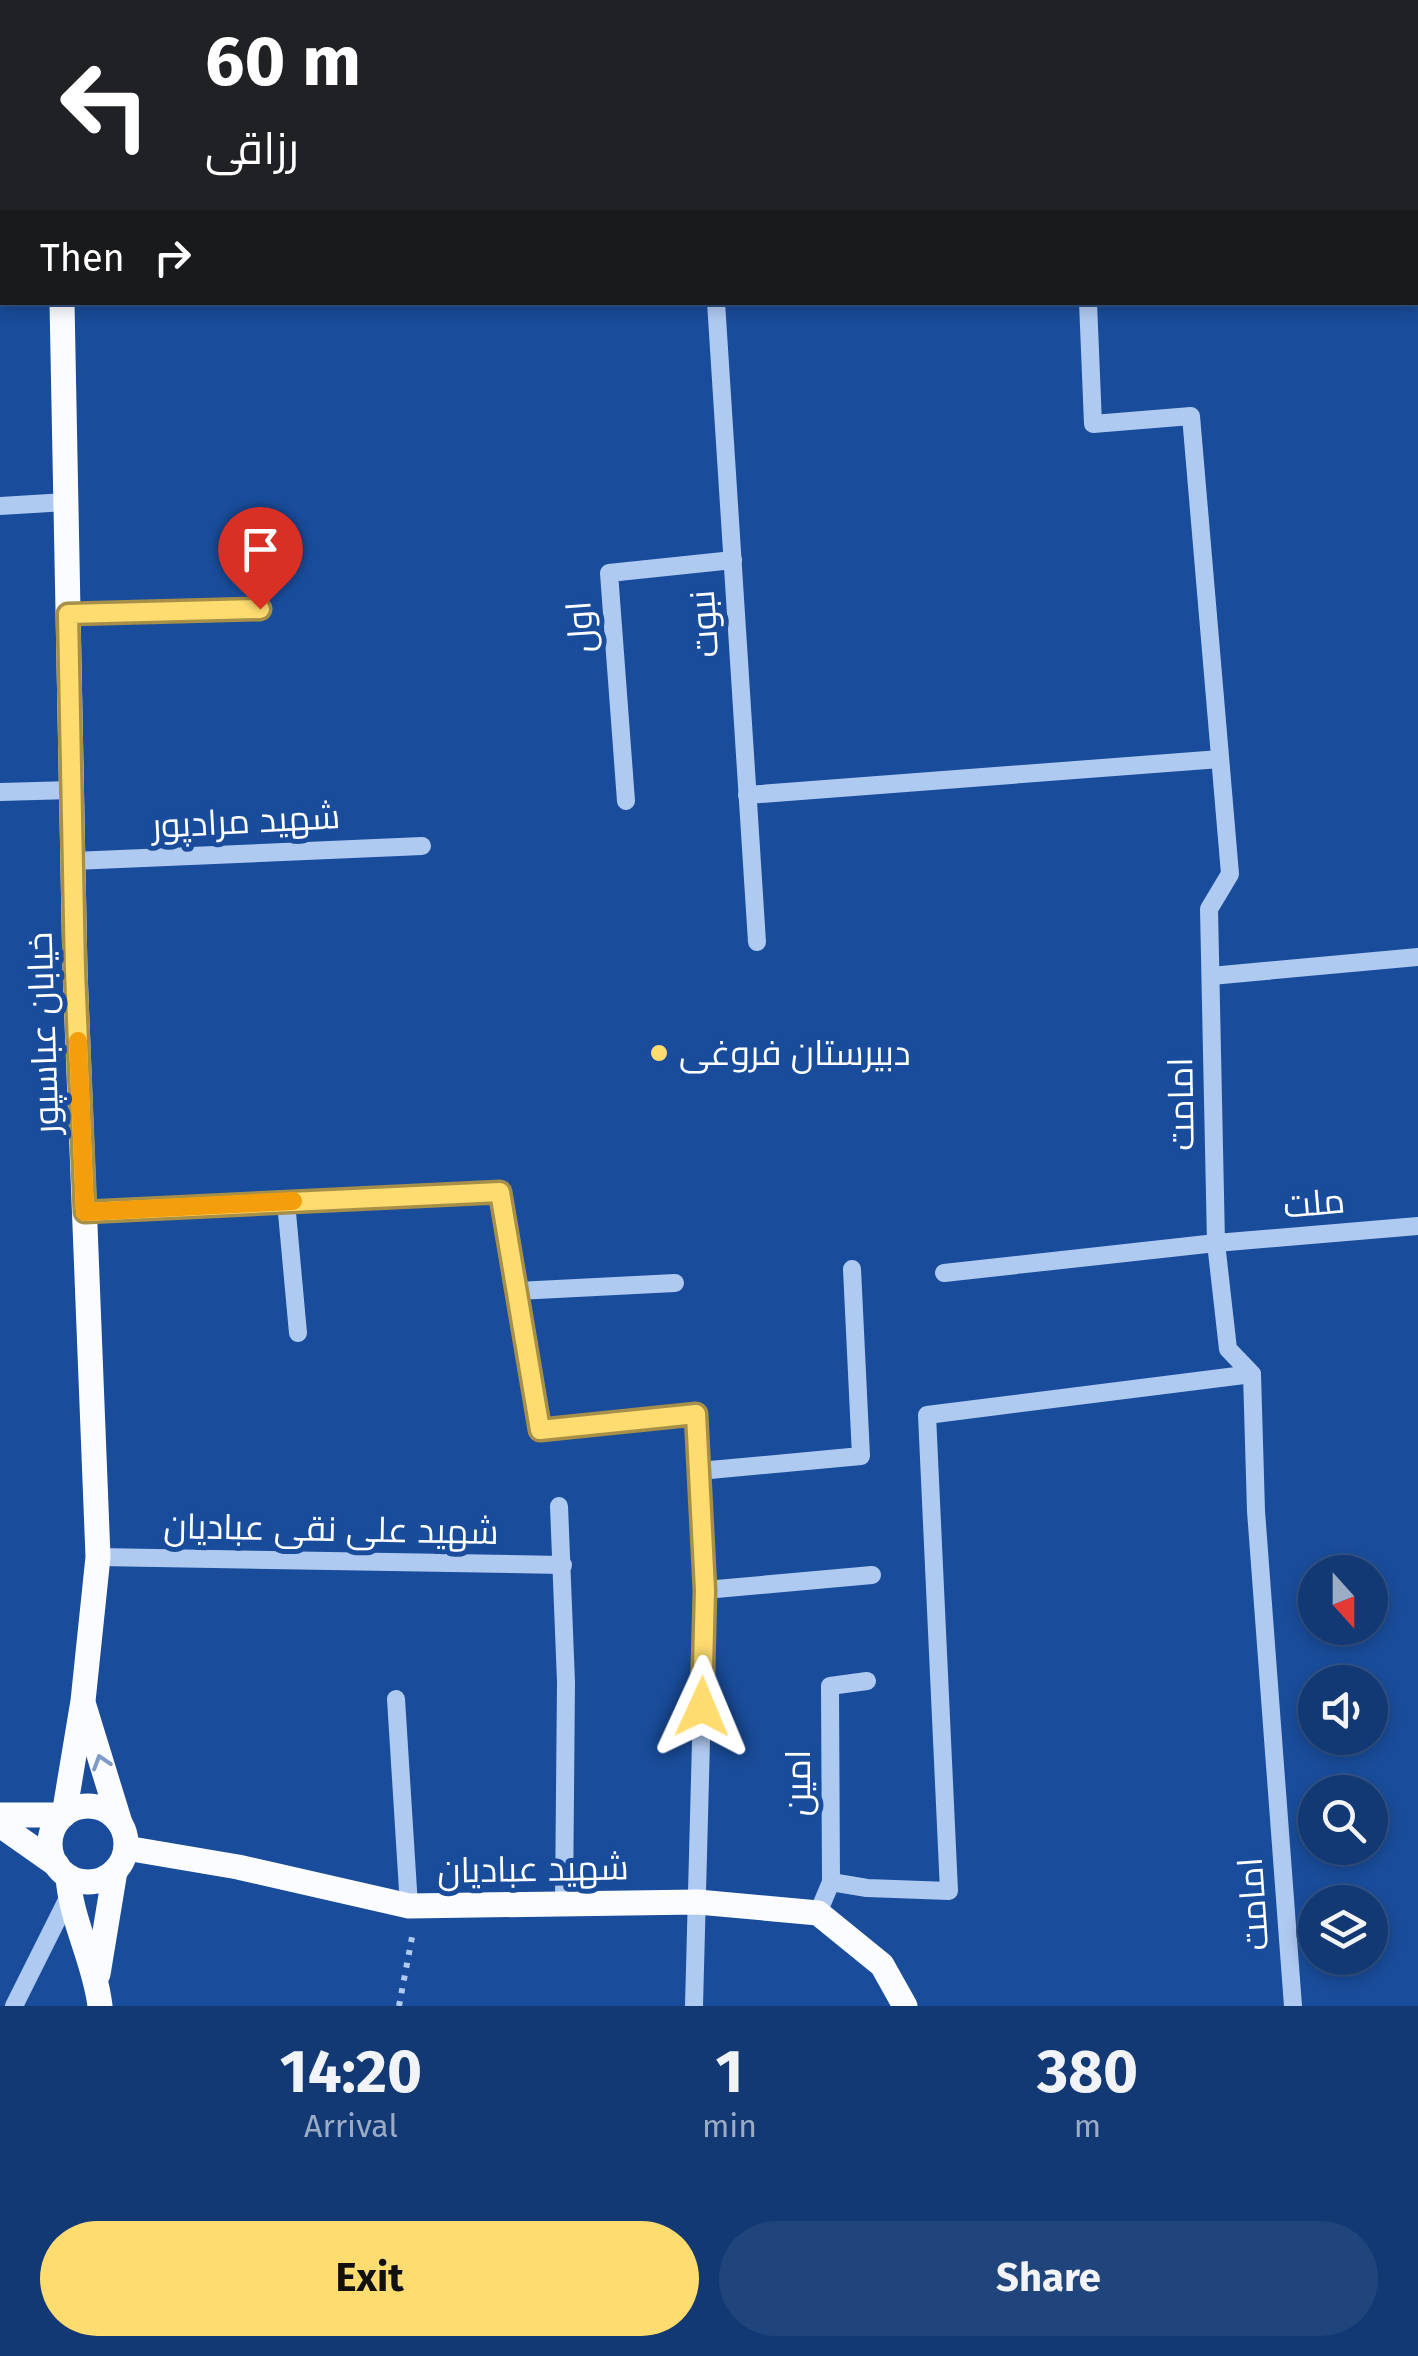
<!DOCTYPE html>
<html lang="en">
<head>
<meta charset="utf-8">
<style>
	:root { --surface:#133974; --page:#20447c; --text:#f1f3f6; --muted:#9dacc5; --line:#325386; --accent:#ffdc70 }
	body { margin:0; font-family:"Fira Sans",Cairo,sans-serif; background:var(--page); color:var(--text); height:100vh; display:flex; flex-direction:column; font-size:38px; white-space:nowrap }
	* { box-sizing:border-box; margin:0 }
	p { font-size:32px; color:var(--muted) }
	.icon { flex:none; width:55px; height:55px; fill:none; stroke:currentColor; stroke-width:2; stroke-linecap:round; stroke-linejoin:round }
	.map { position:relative; height:2006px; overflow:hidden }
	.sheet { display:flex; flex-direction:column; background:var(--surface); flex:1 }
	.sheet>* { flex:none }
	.hud { position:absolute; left:0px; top:0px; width:1420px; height:305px; box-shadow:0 5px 15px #0003,0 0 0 2px var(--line); background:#202124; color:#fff; overflow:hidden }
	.needle { width:65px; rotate:159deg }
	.buttons { position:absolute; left:1298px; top:1555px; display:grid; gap:20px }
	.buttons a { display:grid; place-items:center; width:90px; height:90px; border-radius:50%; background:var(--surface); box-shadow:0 5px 15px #0003,0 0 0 2px var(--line); font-size:50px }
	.pin { position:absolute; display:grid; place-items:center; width:85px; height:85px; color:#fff; margin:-102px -42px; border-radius:50% 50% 50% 0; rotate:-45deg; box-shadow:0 0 10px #0007 }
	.pin .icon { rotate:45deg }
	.me { position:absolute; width:110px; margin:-55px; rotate:1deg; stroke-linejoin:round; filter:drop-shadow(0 0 8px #0008) }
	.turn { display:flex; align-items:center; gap:35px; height:210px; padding:0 40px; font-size:45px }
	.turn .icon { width:130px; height:130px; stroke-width:2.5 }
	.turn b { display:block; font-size:70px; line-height:85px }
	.then { display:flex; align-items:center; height:95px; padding:0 40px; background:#0003; gap:20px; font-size:38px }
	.eta { display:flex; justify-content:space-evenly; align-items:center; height:170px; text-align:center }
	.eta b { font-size:60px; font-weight:700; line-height:70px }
	.action { display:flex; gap:20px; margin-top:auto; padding:20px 40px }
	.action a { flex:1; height:115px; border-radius:60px; background:var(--accent); color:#111; font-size:40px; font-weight:700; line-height:115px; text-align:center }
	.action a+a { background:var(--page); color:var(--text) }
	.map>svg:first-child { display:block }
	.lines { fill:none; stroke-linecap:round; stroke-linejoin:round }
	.path { stroke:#afcaf1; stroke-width:6; stroke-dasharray:5 8; stroke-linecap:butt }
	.minor { stroke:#afcaf1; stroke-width:18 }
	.major { stroke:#fafcff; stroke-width:25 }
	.oneway { stroke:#7e9bc7 }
	.route-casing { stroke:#a68f49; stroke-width:25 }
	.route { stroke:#ffdc70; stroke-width:18 }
	.slow { stroke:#f59e0b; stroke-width:18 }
	.poi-dot { fill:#ffdc70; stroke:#194c9a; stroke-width:4 }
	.labels { text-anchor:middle; stroke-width:10; stroke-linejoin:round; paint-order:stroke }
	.street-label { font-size:35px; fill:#fff; stroke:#194c9a }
	.poi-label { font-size:35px; fill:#fff; stroke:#194c9a; text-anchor:start }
</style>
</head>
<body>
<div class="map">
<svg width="1418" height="2006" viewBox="0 0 1418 2006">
	<rect width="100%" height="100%" fill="#194c9a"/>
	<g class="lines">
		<path class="path" d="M399 2006 413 1932"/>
		<g class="minor">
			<path d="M0 273H2"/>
			<path d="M716 302 757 942"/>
			<path d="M1088 302 1093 424 1191 416 1230 874 1209 909 1216 1243 1228 1349 1252 1374 1256 1511 1293 2006"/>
			<path d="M0 506 66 502"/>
			<path d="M68 614 260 609"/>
			<path d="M0 792 72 790"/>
			<path d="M747 795 1220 759"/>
			<path d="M626 801 609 573 733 560"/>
			<path d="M73 861 422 846"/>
			<path d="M1211 976 1418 957"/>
			<path d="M286 1202 298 1333"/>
			<path d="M85 1211 500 1191 540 1430 696 1414 705 1590 694 2006"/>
			<path d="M944 1273 1216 1243 1418 1226"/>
			<path d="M517 1291 675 1283"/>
			<path d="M699 1471 861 1456 852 1269"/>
			<path d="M559 1506 566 1682 564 1904"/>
			<path d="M98 1557 563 1565"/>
			<path d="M705 1590 872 1575"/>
			<path d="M396 1699 409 1906"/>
			<path d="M831 1882 867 1888 949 1891 927 1415 1252 1374"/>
			<path d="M818 1913 831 1882 830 1686 867 1681"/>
			<path d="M14 2006 69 1896"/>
		</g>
		<g class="major">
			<path d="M56 0V2"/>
			<path d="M1114 0 1155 2"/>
			<path d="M1350 2 1418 0"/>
			<path d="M84 1706 120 1823"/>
			<circle cx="88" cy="1844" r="38"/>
			<path d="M0 1815H64L83 1701 98 1557 75 971 62 302"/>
			<path d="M0 1825 57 1865"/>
			<path d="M126 1848 238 1867 409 1906 698 1902 818 1913 882 1965 905 2006"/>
			<path d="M68 1877C71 1921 95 1962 100 2006"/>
			<path d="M98 1974 115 1871"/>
		</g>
	</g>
	<defs><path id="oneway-chevron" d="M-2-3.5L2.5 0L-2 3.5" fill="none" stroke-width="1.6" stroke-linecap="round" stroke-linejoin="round" transform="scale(2.5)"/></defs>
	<use class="oneway" href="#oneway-chevron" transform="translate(101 1762) rotate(-107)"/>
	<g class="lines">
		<g class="route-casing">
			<path id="route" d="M260 609 68 614 75 971 85 1212 500 1192 540 1430 696 1414 705 1590 702 1707"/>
		</g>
		<use href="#route" class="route"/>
		<path class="slow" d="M78 1041 85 1212 293 1201"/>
	</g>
	<circle class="poi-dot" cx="659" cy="1053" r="10"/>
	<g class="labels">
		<g class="street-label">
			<text transform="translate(704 624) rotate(-94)" y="12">نبوت</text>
			<text transform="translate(580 627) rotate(-94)" y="12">اول</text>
			<text transform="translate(246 821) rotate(-3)" y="12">شهید مرادپور</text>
			<text transform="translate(43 1033) rotate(-92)" y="12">خیابان عباسپور</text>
			<text transform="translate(1181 1104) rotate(-91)" y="12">امامت</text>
			<text transform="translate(1314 1203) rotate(-5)" y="12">ملت</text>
			<text transform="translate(331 1529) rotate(1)" y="12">شهید علی نقی عبادیان</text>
			<text transform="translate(798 1783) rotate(-90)" y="12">امین</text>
			<text transform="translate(533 1869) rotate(-1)" y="12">شهید عبادیان</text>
			<text transform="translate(1253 1904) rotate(-94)" y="12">امامت</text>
		</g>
		<g class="poi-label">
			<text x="679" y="1065">دبیرستان فروغی</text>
		</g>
	</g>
</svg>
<div class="buttons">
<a><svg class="needle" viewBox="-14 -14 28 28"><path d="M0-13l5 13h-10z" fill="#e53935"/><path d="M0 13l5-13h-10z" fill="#9dacc5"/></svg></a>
<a><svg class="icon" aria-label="sound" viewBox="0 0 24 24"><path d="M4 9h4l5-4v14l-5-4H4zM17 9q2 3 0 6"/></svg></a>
<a><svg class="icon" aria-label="search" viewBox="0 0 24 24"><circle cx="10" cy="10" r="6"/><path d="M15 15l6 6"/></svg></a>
<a><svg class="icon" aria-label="layers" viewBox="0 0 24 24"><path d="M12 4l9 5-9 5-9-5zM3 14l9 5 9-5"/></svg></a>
</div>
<div class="pin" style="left:260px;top:609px;background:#d93025"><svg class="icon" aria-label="arrive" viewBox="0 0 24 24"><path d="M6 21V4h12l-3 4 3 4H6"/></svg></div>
<svg class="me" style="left:702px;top:1707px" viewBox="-20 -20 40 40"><path d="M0-17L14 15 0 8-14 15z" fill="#ffdc70" stroke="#fff" stroke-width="4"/></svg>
<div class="hud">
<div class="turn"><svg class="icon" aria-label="left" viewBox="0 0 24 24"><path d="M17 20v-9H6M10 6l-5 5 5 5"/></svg><div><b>60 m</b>رزاقی</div></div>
<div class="then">Then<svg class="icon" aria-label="right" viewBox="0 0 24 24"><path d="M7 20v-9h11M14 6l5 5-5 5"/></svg></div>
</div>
</div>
<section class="sheet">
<div class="eta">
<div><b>14:20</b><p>Arrival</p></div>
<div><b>1</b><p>min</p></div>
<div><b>380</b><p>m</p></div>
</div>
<div class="action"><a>Exit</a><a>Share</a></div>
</section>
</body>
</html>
